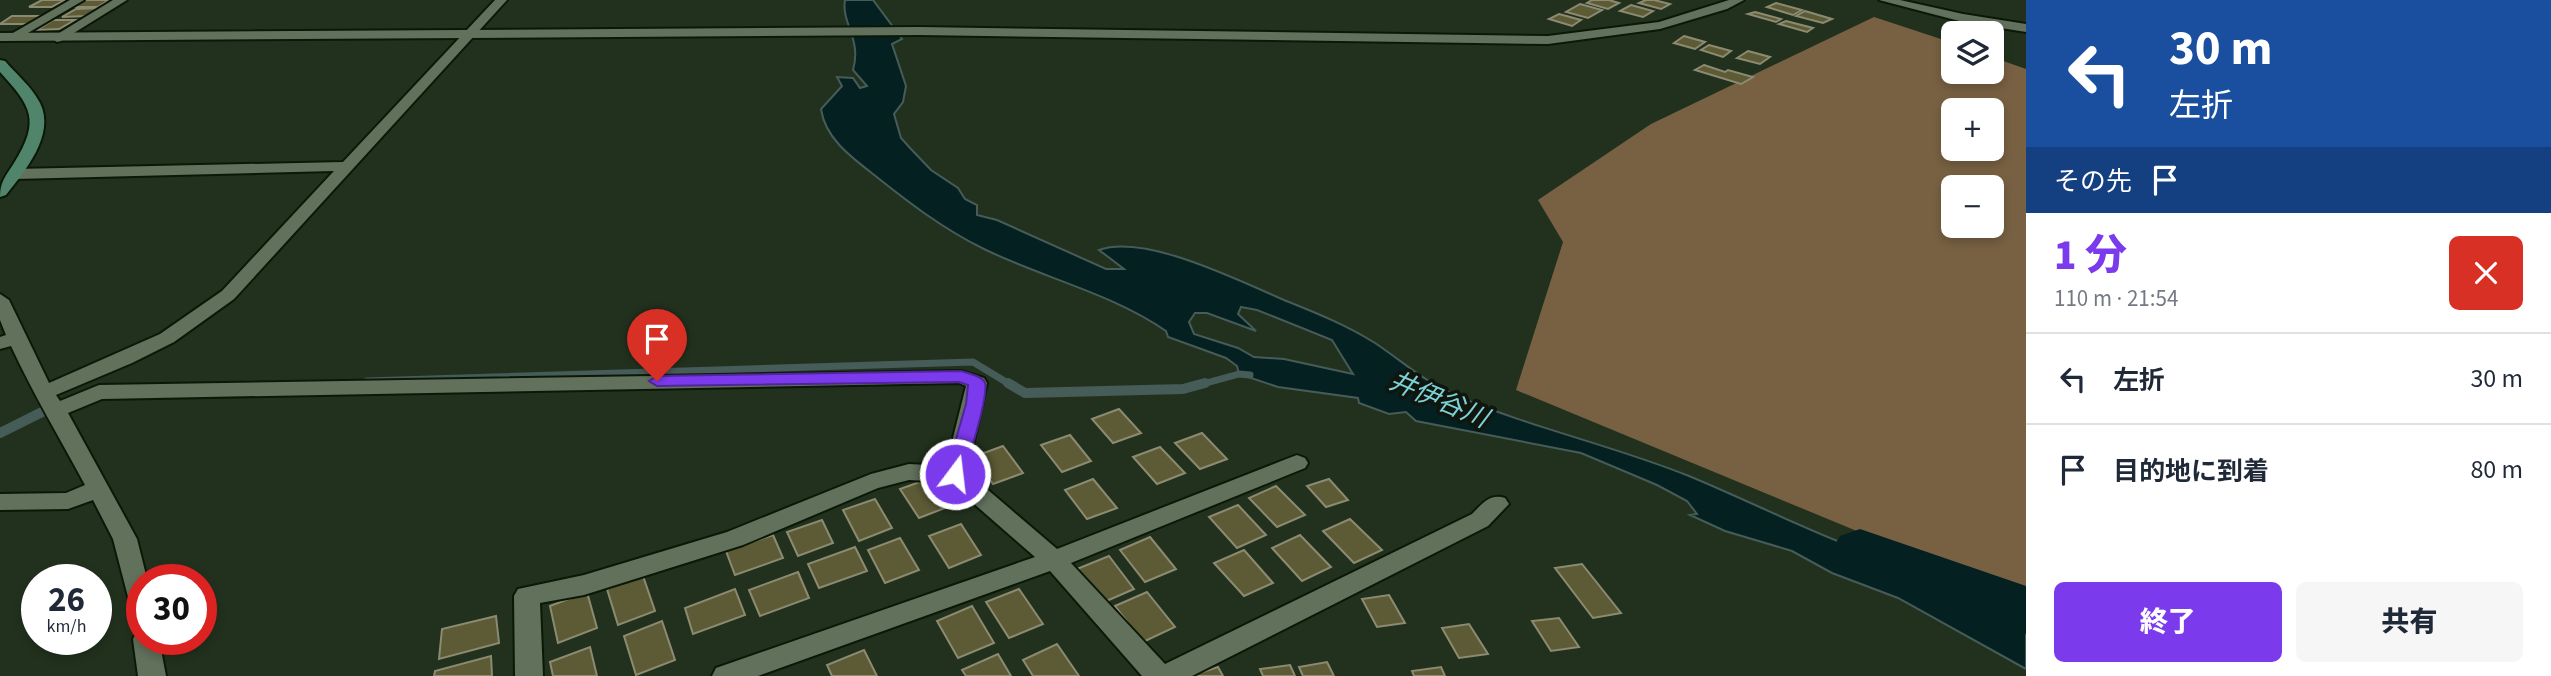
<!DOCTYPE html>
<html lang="ja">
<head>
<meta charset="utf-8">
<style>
	:root { --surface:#fff; --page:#f6f6f7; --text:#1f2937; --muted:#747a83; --line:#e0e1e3; --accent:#7c3aed }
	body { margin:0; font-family:"Source Sans 3","Noto Sans JP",sans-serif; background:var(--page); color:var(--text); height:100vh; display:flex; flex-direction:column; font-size:26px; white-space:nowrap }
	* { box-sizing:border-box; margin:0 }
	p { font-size:23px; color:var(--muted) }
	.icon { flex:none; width:38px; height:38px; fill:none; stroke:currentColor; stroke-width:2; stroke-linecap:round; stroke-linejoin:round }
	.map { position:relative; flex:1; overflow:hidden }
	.details { display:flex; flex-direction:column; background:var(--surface); width:525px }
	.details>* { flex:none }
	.banner { background:#1a4fa0; color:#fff; overflow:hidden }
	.fabs { position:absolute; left:1941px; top:21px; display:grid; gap:14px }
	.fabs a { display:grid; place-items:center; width:63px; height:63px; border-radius:10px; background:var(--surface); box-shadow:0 4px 10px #0003; font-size:35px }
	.speed { position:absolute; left:21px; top:564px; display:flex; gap:14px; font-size:35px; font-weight:700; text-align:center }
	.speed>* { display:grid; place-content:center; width:91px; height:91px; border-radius:50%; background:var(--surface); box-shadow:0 4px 10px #0003; line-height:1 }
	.speed small { font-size:18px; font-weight:400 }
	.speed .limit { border:10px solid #d22; background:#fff; color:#111 }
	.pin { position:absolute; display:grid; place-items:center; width:60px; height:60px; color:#fff; margin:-72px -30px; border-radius:50% 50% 50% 0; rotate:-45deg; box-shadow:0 0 7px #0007 }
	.pin .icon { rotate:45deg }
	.me { position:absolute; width:77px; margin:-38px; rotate:15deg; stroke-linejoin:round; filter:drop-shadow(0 0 5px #0008) }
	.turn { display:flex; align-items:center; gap:24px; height:147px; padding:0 28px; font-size:32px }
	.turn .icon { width:91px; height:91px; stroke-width:2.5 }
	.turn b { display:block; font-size:49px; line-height:60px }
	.then { display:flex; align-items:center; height:66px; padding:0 28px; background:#0003; gap:14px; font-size:26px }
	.round { display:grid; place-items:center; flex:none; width:74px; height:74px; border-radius:10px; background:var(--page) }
	.summary { display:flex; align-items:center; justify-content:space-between; height:119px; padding:0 28px }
	h1 { font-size:42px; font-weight:800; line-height:52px; color:var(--accent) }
	.primary-button { display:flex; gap:14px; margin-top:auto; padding:14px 28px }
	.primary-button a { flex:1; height:80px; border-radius:10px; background:var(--accent); color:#fff; font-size:28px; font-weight:800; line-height:80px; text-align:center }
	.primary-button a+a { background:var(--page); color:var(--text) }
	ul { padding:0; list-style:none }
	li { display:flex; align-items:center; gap:21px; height:91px; padding:0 28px; border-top:2px solid var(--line) }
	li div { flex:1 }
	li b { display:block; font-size:26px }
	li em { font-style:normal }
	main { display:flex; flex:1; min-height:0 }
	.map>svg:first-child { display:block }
	.forest { fill:#786142; fill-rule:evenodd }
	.water { fill:#052021; stroke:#465c59; stroke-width:2; fill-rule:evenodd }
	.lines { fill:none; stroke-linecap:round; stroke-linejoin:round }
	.stream-far1 { stroke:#465c59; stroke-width:7 }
	.stream { stroke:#465c59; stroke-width:10 }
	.river { fill:#052021; fill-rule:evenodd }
	.building { fill:#5c5b36; stroke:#8c8b71; stroke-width:2 }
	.minor-casing { stroke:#0b1807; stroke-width:4 }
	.tertiary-casing { stroke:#0b1807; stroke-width:4 }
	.secondary-casing { stroke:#0b1807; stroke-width:4 }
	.minor { fill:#61715c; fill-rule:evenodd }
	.tertiary { fill:#61715c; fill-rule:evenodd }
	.secondary { fill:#50856b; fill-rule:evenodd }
	.route { fill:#7c3aed; stroke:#51269a; stroke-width:2 }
	.labels { text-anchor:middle; stroke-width:7; stroke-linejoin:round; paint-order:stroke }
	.water-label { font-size:26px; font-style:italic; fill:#7bd2d7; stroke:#10160e }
</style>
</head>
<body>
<main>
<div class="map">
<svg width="2026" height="676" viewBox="0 0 2026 676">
	<rect width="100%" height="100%" fill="#22311e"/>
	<path class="forest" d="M1874 17 1953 43V72H1992V57L2026 69V601L1516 390 1563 242 1538 200 1651 124ZM1953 110H1992V149H1953ZM1953 187H1992V226H1953Z"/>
	<path class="water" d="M845 0H873L902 39 892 44 906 86 903 102 894 114 901 138 910 148 931 170 958 188 965 199 977 205V215L997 220 1106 269H1124L1099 250C1147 233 1243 283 1289 302 1319 314 1348 326 1375 343 1402 361 1425 382 1455 395 1531 428 1612 445 1689 476 1742 498 1792 523 1845 544 1905 568 1966 592 2026 617V669L1898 598 1832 573 1792 551 1725 531 1690 515 1697 514 1687 501 1657 485 1581 453 1416 421 1406 412 1389 414 1359 403 1358 398 1278 387 1239 374 1237 366 1226 358 1168 337 1166 331C1111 293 1043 278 984 249 943 229 908 202 873 174 851 157 825 138 821 109L842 86 837 77 853 78 860 88 867 86 853 70C862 39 841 23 845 0ZM1241 307 1257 310 1332 340 1353 374 1284 359 1254 357 1238 348 1194 334 1189 322 1195 313H1207L1256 331 1238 314Z"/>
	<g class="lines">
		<g class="stream-far1">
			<path d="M367 381 973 362 1011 385"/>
			<path d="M1199 385 1239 374 1250 375"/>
		</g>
		<g class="stream">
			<path d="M1008 383 1025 393 1183 389 1205 383"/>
			<path d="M0 433 54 406"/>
		</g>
		<path class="river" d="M1860 529 2026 586V634L1840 566 1831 551 1840 536Z"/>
	</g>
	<g class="building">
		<path d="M42 0H65L52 7H29Z"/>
		<path d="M85 0H109L98 7H72Z"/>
		<path d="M1592 0H1609L1619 3 1608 9 1587 3Z"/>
		<path d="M1646 0H1654L1670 4 1661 9 1639 3Z"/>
		<path d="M1776 3 1802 10 1793 15 1767 7Z"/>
		<path d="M1580 4 1602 10 1588 18 1566 12Z"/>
		<path d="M1631 5 1653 11 1643 17 1620 11Z"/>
		<path d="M99 8 86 16 62 17 76 9Z"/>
		<path d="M1805 11 1832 19 1823 23 1796 16Z"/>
		<path d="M1755 12 1781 19 1776 22 1748 14Z"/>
		<path d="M1559 14 1581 20 1572 26 1549 19Z"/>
		<path d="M12 16H47L33 24H0Z"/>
		<path d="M53 20H75L59 29 37 30Z"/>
		<path d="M1786 21 1813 28 1807 32 1779 24Z"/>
		<path d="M1684 36 1705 42 1695 49 1674 43Z"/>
		<path d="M1709 45 1731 51 1723 57 1701 50Z"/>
		<path d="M1748 51 1770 57 1760 64 1737 58Z"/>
		<path d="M1704 65 1725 72 1728 70 1753 77 1741 84 1695 70Z"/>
		<path d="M1119 409 1141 433 1113 443 1092 419Z"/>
		<path d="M1202 433 1227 459 1200 469 1175 443Z"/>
		<path d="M1070 435 1091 461 1062 472 1041 445Z"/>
		<path d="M1003 446 1023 473 993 484 973 457Z"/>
		<path d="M1160 447 1185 473 1157 484 1133 457Z"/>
		<path d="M931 478 950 506 919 518 900 489Z"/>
		<path d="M1093 479 1117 508 1087 519 1065 490Z"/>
		<path d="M1329 479 1348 500 1326 507 1307 486Z"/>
		<path d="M1276 486 1305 515 1277 527 1249 498Z"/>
		<path d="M875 499 892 528 859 541 843 510Z"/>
		<path d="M1238 505 1266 535 1237 548 1209 517Z"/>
		<path d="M1350 519 1382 550 1354 563 1323 531Z"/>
		<path d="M822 520 833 543 798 556 787 532Z"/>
		<path d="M961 524 981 555 949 568 929 536Z"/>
		<path d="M773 535 783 558 735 575 726 551Z"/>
		<path d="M1300 535 1331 567 1302 581 1272 548Z"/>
		<path d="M1150 537 1176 569 1145 582 1120 550Z"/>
		<path d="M900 538 919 570 885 583 868 550Z"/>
		<path d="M855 547 867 571 819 588 808 564Z"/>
		<path d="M1244 550 1273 583 1244 596 1214 563Z"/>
		<path d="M1109 556 1134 589 1102 603 1077 569Z"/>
		<path d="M1582 564 1621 613 1593 618 1555 568Z"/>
		<path d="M798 572 809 598 760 616 749 590Z"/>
		<path d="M643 576 655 611 618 625 607 589Z"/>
		<path d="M735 589 745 615 693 634 685 608Z"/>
		<path d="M1019 589 1043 624 1009 638 986 602Z"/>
		<path d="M587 592 597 628 558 643 550 606Z"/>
		<path d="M1147 592 1175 627 1143 642 1115 606Z"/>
		<path d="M1389 595 1405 623 1377 627 1362 599Z"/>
		<path d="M972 606 994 643 958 658 937 621Z"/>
		<path d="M496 616 499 643 439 659 442 629Z"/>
		<path d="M1559 618 1579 647 1551 651 1532 621Z"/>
		<path d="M662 621 675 660 636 675 624 636Z"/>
		<path d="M1469 624 1488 654 1459 658 1442 628Z"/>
		<path d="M1057 644 1079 676H1033L1023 660Z"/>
		<path d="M590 647 597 676H553L550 662Z"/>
		<path d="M864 650 877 676H832L827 665Z"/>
		<path d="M998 654 1011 676H966L962 670Z"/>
		<path d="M491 656 492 676H434L435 671Z"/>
		<path d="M1327 662 1334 676H1303L1299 667Z"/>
		<path d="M1290 665 1295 676H1263L1260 669Z"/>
		<path d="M1218 667 1223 676H1190Z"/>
		<path d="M1441 667 1445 676H1414L1412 671Z"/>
	</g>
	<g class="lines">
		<g class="minor-casing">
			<g id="minor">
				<path d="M70 0H84L16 40 6 37Z"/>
				<path d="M113 0H127L61 41 57 42 51 38Z"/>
				<path d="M495 0H507L234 299 174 342 132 363 56 395 60 401 99 385 961 371 984 378 987 383 967 472 1057 549 1289 458 1297 455 1305 458 1308 463 1305 468 1071 563 1165 664 1472 514C1482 504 1490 493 1505 498L1509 504 1488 526 1192 676H1142L1050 571 758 676H712L716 668 1035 557 949 482 909 480 878 488 743 545 584 595 540 603 543 676H515L514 596 518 589 584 575 727 532 871 474 909 464 946 466 966 386 959 383 102 399 68 413 137 539 147 579H142V619L133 616 113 539 93 500 68 509 0 510V494L66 493 85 485C60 438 33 394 11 346L0 349V337L6 335 0 320V294L9 300 49 383 160 334 222 291 334 171 15 179 7 174 15 169 343 162Z"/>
				<path d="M142 630V639H159L166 676H138L133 639 137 631Z"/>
			</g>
		</g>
		<g class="tertiary-casing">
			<g id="tertiary">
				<path d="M1729 0H1744L1727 9 1660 29 1548 44 919 35 0 41V33L919 27 1548 36 1659 22Z"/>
				<path d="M1879 0H1900L1963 14 2026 24V32L1963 22Z"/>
			</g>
		</g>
		<g class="secondary-casing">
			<path id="secondary" d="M0 60 5 61C16 74 32 87 40 103 56 135 24 172 6 195L0 197C0 181 6 176 14 163 41 120 31 106 0 72Z"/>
		</g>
		<use href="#minor" class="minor"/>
		<use href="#tertiary" class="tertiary"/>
		<use href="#secondary" class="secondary"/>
	</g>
	<path class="route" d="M961 371C967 373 983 376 985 383 989 396 969 457 964 474L962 478H949L946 474 966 404 968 385 959 382 657 386 649 381 657 376Z"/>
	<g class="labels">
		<g class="water-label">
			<text transform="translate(1439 399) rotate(23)" y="9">井伊谷川</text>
		</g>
	</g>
</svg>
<div class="fabs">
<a><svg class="icon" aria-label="layers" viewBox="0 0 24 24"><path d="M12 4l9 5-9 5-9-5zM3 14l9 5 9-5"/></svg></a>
<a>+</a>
<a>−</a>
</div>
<div class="speed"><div>26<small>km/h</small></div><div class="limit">30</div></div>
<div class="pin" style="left:657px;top:381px;background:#d93025"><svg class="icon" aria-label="arrive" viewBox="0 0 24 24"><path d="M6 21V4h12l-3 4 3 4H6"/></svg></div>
<svg class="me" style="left:955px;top:474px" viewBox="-20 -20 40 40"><circle r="17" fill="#7c3aed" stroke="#fff" stroke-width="3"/><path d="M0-11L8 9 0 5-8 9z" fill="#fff"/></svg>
</div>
<section class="details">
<div class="banner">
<div class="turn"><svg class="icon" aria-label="left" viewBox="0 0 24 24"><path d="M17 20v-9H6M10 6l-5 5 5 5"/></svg><div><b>30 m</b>左折</div></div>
<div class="then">その先<svg class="icon" aria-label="arrive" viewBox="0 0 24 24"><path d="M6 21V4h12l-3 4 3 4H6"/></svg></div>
</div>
<div class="summary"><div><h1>1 分</h1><p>110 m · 21:54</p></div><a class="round" style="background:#d93025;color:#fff"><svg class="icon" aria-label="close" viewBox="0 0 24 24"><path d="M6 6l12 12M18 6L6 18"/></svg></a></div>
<ul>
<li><svg class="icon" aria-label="left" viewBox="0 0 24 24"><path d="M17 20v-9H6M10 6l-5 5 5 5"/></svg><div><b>左折</b></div><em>30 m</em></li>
<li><svg class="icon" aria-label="arrive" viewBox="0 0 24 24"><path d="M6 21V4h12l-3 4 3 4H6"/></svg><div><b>目的地に到着</b></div><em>80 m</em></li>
</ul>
<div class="primary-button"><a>終了</a><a>共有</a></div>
</section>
</main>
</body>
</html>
